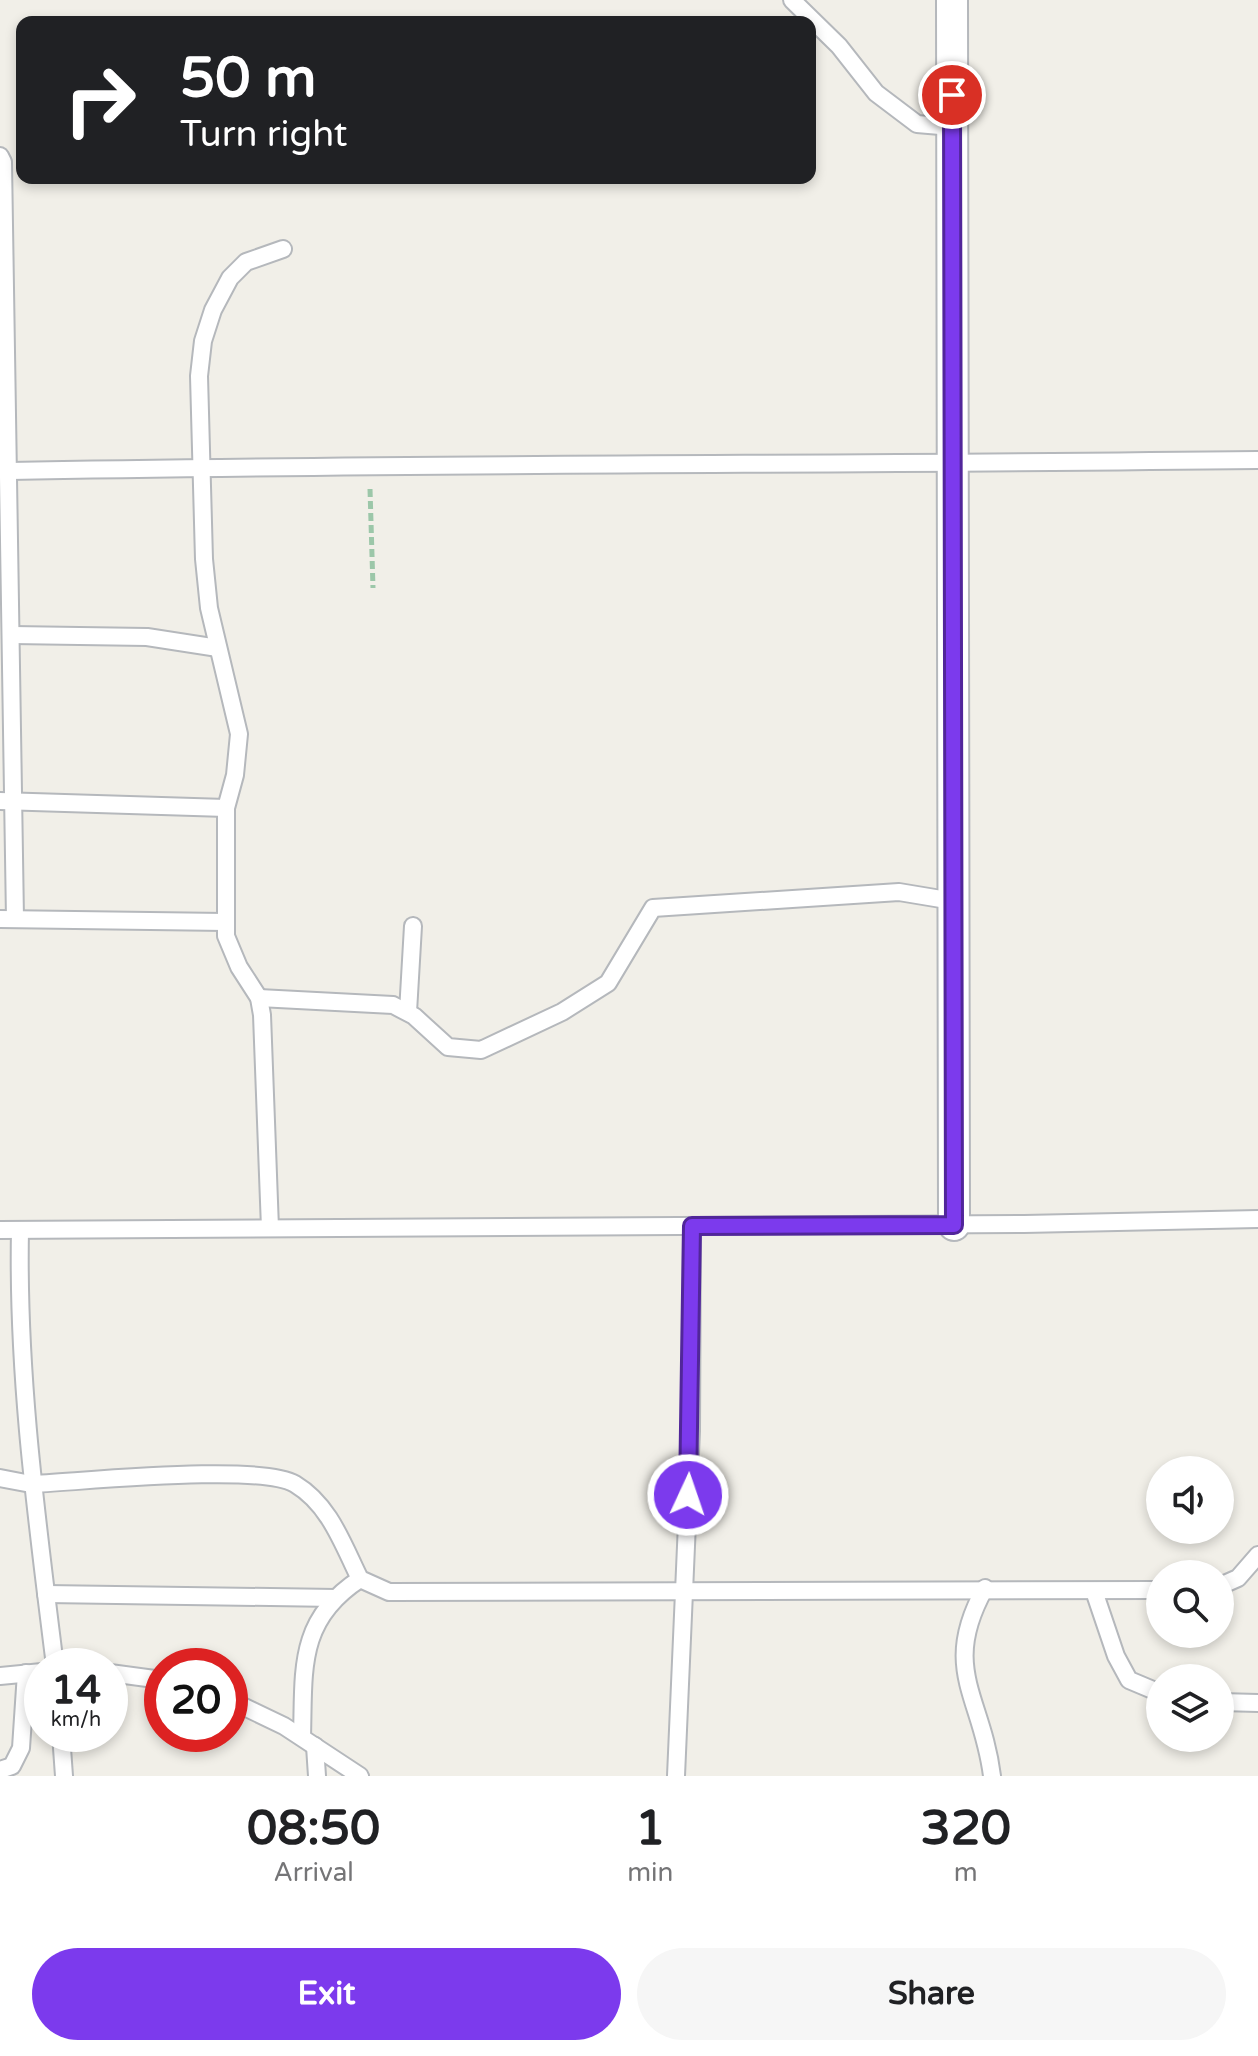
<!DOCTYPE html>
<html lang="en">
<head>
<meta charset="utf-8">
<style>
	:root { --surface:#fff; --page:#f6f6f6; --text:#202124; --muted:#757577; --accent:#7c3aed }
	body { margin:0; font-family:"Varela Round",sans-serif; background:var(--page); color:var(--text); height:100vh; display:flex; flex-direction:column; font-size:30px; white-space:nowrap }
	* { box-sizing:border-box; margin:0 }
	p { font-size:26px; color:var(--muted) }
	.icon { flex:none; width:44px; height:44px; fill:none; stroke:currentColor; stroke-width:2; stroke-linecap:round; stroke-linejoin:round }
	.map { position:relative; height:1776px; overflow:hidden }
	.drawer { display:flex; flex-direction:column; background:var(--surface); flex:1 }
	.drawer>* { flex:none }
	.banner { position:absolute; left:16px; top:16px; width:800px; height:168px; border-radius:16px; box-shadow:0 4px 12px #0003; background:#202124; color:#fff; overflow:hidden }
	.buttons { position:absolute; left:1146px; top:1456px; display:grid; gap:16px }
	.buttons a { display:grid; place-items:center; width:88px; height:88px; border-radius:50%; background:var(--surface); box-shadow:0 4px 12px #0003; font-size:40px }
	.speed { position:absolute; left:24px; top:1648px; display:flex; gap:16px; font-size:40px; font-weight:700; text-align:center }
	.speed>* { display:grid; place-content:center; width:104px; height:104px; border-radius:50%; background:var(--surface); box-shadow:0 4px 12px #0003; line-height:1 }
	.speed small { font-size:20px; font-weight:400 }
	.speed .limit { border:12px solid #d22; background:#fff; color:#111 }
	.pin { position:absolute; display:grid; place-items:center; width:68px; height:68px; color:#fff; margin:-34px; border:4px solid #fff; border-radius:50%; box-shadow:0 2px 8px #0007 }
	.me { position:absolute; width:88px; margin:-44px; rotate:3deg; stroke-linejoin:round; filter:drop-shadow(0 0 6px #0008) }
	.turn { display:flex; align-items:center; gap:28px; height:168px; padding:0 32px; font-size:36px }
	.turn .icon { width:104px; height:104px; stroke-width:2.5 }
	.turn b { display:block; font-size:56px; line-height:68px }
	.eta { display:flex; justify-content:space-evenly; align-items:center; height:136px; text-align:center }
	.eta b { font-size:48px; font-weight:800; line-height:56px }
	.button { display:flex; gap:16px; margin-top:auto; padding:16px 32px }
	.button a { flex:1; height:92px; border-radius:48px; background:var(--accent); color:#fff; font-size:32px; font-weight:800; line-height:92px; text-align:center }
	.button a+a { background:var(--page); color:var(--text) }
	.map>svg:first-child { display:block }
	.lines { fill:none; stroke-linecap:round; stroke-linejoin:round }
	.lane-casing { stroke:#b5b8bc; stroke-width:20 }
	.street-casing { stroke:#b5b8bc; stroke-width:34 }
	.path { stroke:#9cc7a9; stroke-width:5; stroke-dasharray:8 4; stroke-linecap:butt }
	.lane { stroke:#fff; stroke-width:16 }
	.street { stroke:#fff; stroke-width:30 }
	.route-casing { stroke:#51269a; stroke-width:20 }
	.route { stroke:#7c3aed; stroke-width:14 }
</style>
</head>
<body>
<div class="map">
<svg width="1258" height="1776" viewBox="0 0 1258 1776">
	<rect width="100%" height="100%" fill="#f1efe8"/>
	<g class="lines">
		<g class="lane-casing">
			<g id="lane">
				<path d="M792 0 839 46 876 93 917 124 952 127"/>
				<path d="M0 156 3 162 15 919"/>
				<path d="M10 471C426 463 842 465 1258 460"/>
				<path d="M12 635 147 637 218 648"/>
				<path d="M0 801 226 808"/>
				<path d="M0 919 225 922"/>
				<path d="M259 998 393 1005 414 1016 448 1047 481 1050 562 1012 608 983 653 908 899 892 953 901"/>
				<path d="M408 1012 413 926"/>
				<path d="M270 1228 262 1015 259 998 239 967 226 936V808L235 775 239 734 209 608 204 559 199 376 203 341 213 310 230 278 246 262 283 249"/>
				<path d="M0 1230 1024 1224 1258 1219"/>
				<path d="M20 1230C17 1377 37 1520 55 1666"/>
				<path d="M0 1478 31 1484C80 1482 260 1463 295 1484 330 1505 343 1545 360 1579L389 1592 1160 1590"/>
				<path d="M1220 1586 1238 1578 1258 1555"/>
				<path d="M985 1588C940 1669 982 1696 992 1776"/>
				<path d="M1094 1591 1116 1656 1129 1680 1160 1693"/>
				<path d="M46 1594 336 1598"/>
				<path d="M110 1673 162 1680"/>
				<path d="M0 1676 42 1672"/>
				<path d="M230 1700 284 1726 360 1776"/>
				<path d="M1220 1702 1258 1703"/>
				<path d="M61 1734 64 1776"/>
				<path d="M302 1737C304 1670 297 1620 360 1579"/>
				<path d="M315 1746 317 1776"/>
				<path d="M0 1770 12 1766 21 1748 26 1673"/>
				<path d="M676 1776 691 1431 692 1226"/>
			</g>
		</g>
		<g class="street-casing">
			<path id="street" d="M952 0 954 1225"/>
		</g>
		<path class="path" d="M370 489 373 588"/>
		<use href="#lane" class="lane"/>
		<use href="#street" class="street"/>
	</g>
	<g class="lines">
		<g class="route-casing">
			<path id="route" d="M688 1495 692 1226 954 1225 952 95"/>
		</g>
		<use href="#route" class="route"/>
	</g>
</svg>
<div class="buttons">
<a><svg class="icon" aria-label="sound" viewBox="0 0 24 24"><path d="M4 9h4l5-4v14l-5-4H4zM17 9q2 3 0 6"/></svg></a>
<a><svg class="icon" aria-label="search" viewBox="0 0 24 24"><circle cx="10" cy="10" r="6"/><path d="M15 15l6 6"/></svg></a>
<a><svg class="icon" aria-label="layers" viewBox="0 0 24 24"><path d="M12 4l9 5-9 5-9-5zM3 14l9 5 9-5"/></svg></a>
</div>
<div class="speed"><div>14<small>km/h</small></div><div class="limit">20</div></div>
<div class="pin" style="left:952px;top:95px;background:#d93025"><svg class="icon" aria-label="arrive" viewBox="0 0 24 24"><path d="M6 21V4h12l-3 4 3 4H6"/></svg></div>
<svg class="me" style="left:688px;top:1495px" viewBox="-20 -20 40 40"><circle r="17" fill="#7c3aed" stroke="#fff" stroke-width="3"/><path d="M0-11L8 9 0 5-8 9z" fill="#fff"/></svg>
<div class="banner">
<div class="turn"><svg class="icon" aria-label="right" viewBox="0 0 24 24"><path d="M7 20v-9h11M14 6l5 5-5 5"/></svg><div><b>50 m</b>Turn right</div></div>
</div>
</div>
<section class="drawer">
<div class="eta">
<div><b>08:50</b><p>Arrival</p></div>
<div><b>1</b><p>min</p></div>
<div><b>320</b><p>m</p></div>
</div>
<div class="button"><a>Exit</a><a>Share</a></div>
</section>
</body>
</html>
